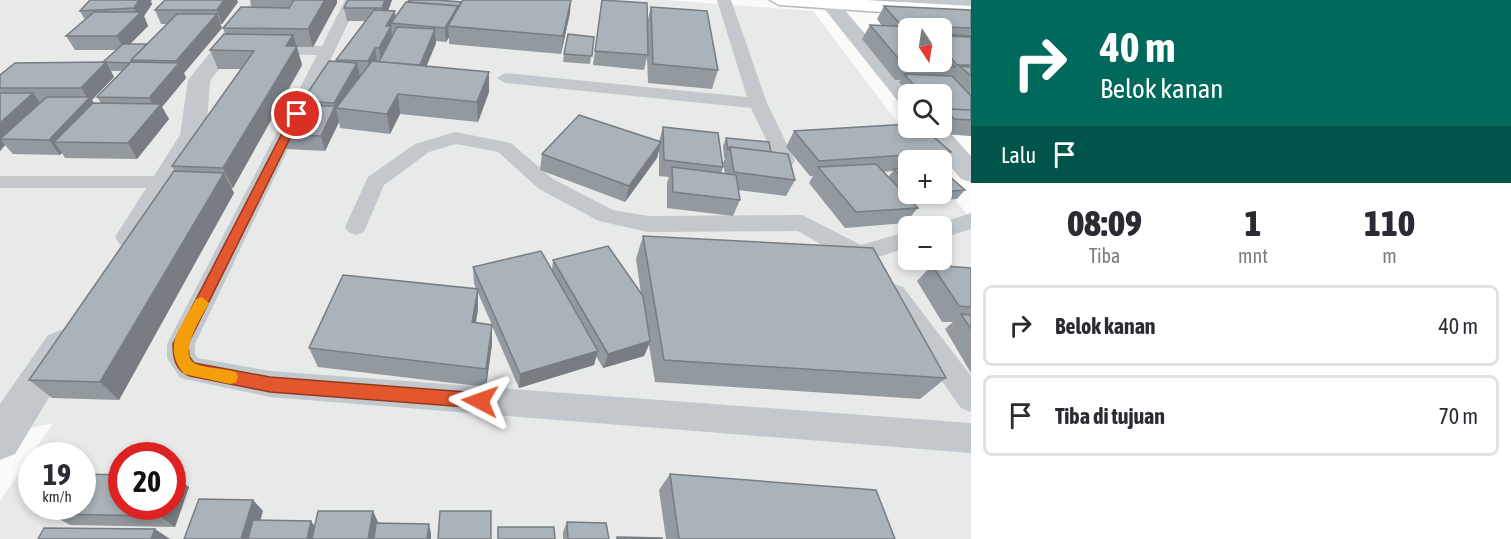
<!DOCTYPE html>
<html lang="id">
<head>
<meta charset="utf-8">
<style>
	:root { --surface:#fff; --page:#f2f2f3; --text:#2b2b33; --muted:#7c7c81; --line:#e1e1e2 }
	body { margin:0; font-family:"Asap Condensed",sans-serif; background:var(--page); color:var(--text); height:100vh; display:flex; flex-direction:column; font-size:22px; white-space:nowrap }
	* { box-sizing:border-box; margin:0 }
	p { font-size:20px; color:var(--muted) }
	.icon { flex:none; width:33px; height:33px; fill:none; stroke:currentColor; stroke-width:2; stroke-linecap:round; stroke-linejoin:round }
	.map { position:relative; flex:1; overflow:hidden }
	.drawer { display:flex; flex-direction:column; background:var(--surface); width:540px }
	.drawer>* { flex:none }
	.guide { background:#00695c; color:#fff; overflow:hidden }
	.needle { width:39px; rotate:168deg }
	.buttons { position:absolute; left:898px; top:18px; display:grid; gap:12px }
	.buttons a { display:grid; place-items:center; width:54px; height:54px; border-radius:9px; background:var(--surface); box-shadow:0 3px 9px #0003; font-size:30px }
	.speed { position:absolute; left:18px; top:442px; display:flex; gap:12px; font-size:30px; font-weight:700; text-align:center }
	.speed>* { display:grid; place-content:center; width:78px; height:78px; border-radius:50%; background:var(--surface); box-shadow:0 3px 9px #0003; line-height:1 }
	.speed small { font-size:15px; font-weight:400 }
	.speed .limit { border:9px solid #d22; background:#fff; color:#111 }
	.pin { position:absolute; display:grid; place-items:center; width:51px; height:51px; color:#fff; margin:-26px; border:3px solid #fff; border-radius:50%; box-shadow:0 2px 6px #0007 }
	.me { position:absolute; width:66px; margin:-33px; rotate:274deg; stroke-linejoin:round; filter:drop-shadow(0 0 4px #0008) }
	.turn { display:flex; align-items:center; gap:21px; height:126px; padding:0 30px; font-size:27px }
	.turn .icon { width:78px; height:78px; stroke-width:2.5 }
	.turn b { display:block; font-size:42px; line-height:51px }
	.then { display:flex; align-items:center; height:57px; padding:0 30px; background:#0003; gap:12px; font-size:22px }
	.eta { display:flex; justify-content:space-evenly; align-items:center; height:102px; text-align:center }
	.eta b { font-size:36px; font-weight:800; line-height:42px }
	ul { padding:0; list-style:none }
	li { display:flex; align-items:center; gap:18px; height:81px; margin:0 12px 9px; padding:0 18px; border:3px solid var(--line); border-radius:9px }
	li div { flex:1 }
	li b { display:block; font-size:22px }
	li em { font-style:normal }
	main { display:flex; flex:1; min-height:0 }
	.map>svg:first-child { display:block }
	.built { fill:#e8e9e9; fill-rule:evenodd }
	.lines { fill:none; stroke-linecap:round; stroke-linejoin:round }
	.highway-casing { stroke:#b4b9bd; stroke-width:3 }
	.lane { fill:#c3c8cc; fill-rule:evenodd }
	.street { fill:#c3c8cc; fill-rule:evenodd }
	.highway { fill:#fff; fill-rule:evenodd }
	.wall { fill:#929a9f; fill-rule:evenodd }
	.shaded-wall { fill:#777d82 }
	.building { fill:#aab3b9; stroke:#777d82; stroke-width:1.5 }
	.route { fill:#e4572e; stroke:#94391e; stroke-width:1.5 }
	.slow { fill:#f59e0b }
</style>
</head>
<body>
<main>
<div class="map">
<svg width="971" height="539" viewBox="0 0 971 539">
	<rect width="100%" height="100%" fill="#fafaf8"/>
	<path class="built" d="M0 0H665L813 11 926 160H909V194H942V182L971 220V539H0V501L53 423 0 435ZM909 226H942V260H909ZM32 456H82V507H32ZM122 456H172V507H122Z"/>
	<g class="lines">
		<g class="highway-casing">
			<path id="highway" d="M770 0H867L971 6V18L779 5Z"/>
		</g>
		<g class="lane">
			<path d="M345 0H359L195 344V354L198 358 270 371 971 423V453L270 397 180 378 167 358V344L317 55 265 54 257 49 265 44 322 46Z"/>
			<path d="M717 0H731L767 103 795 161 792 165H778L751 108 505 83 497 78 505 73 747 97Z"/>
			<path d="M895 0H971V8L902 4Z"/>
			<path d="M455 132 511 143 553 179 613 210 648 216 802 215 861 245 909 231V247L878 257 883 264 879 270 871 273 798 231 648 232 599 221 539 189 498 152 456 144 429 152 384 185 364 232 356 235 348 232 345 227 368 177 415 144Z"/>
			<path d="M0 176H166L173 177 176 182 173 187 166 188H0Z"/>
			<path d="M971 213V229L942 238V226H933Z"/>
			<path d="M894 284 903 287 971 376V412L961 408 885 301 882 294 885 287Z"/>
		</g>
		<g class="street">
			<path d="M253 0H272L210 81 206 135 142 245 131 248 120 245 115 237 180 135 188 80Z"/>
			<path d="M822 0H836L917 94H909V107L901 105 823 7 820 3Z"/>
			<path d="M942 124 971 156V182L961 179 919 128H942Z"/>
			<path d="M61 330 74 335 80 346 15 454 0 460V404L48 335Z"/>
		</g>
		<use href="#highway" class="highway"/>
	</g>
	<g class="wall">
		<path d="M90 0H152L151 2 152 4 144 16 148 26 130 44H147L167 24H161L155 10 165 0H237L238 2 222 24H220L222 28 184 73 186 78 162 107 169 119 137 159 65 158 62 153 60 155 13 154 5 145 0 151V75L103 62 116 50H75L66 36 85 20 80 11ZM111 71H123L97 97 101 103H94L92 100 114 77Z"/>
		<path d="M250 0H337V3L313 47H297L302 65 233 188H231L234 193 119 400 52 398 29 380 175 171 172 166 241 69H218L210 50 225 34 223 28 252 7Z"/>
		<path d="M348 0H392L388 11 395 17 570 13 561 54 449 44V37L446 42 435 41 436 43 426 66 489 92 478 122 400 114 390 134 340 128 339 122 325 151 286 149 281 134 303 105 302 101 336 62V60L365 21H347L344 8Z"/>
		<path d="M602 0 647 23 651 7 718 70 712 89 648 83 647 57 644 70 593 65Z"/>
		<path d="M884 6 971 10V136L942 134 937 128H942V94H910L899 82 901 80H895L862 39 870 25 882 26 877 19ZM909 28H942V62Z"/>
		<path d="M594 37 590 64 563 62 564 54Z"/>
		<path d="M663 127 723 167 721 174H725L723 163 725 158H724L723 146 726 138 772 152 795 180 786 196 738 190 740 200 733 216 667 208V183L669 177 659 176V150L657 158 625 202 540 170 542 154 659 141Z"/>
		<path d="M794 131 951 152 942 164V160H909V194H942V170L965 190 957 199 912 202 918 208 905 223 845 228 809 183 813 176H810L786 147ZM893 171 888 177 883 172Z"/>
		<path d="M643 236 946 378 920 399 655 382 649 345 644 356 603 368 596 356 594 365 519 388 492 326V344L486 387 318 367 309 348 476 289 474 283 473 267 552 270 553 260 641 294 636 259ZM478 293 492 325 476 323 478 309Z"/>
		<path d="M932 265 971 268V373L945 329 953 322H942L917 281Z"/>
		<path d="M670 474 895 539H666L659 490Z"/>
		<path d="M189 487 175 527 70 525 50 514Z"/>
		<path d="M567 522 609 539H563V532Z"/>
	</g>
	<g class="shaded-wall">
		<path d="M139 0H150L152 4 144 16 148 26 124 50 117 36 138 15 134 8Z"/>
		<path d="M224 0H237L238 2 222 24 217 10Z"/>
		<path d="M325 0H337V3L313 47 308 29Z"/>
		<path d="M385 0H392L384 22 382 8Z"/>
		<path d="M571 0 570 13 561 54 563 36Z"/>
		<path d="M458 6V9L448 26 449 37 446 42 445 28Z"/>
		<path d="M395 11 396 24 391 23 392 40 381 63 379 48 386 26Z"/>
		<path d="M217 14 222 28 184 73 186 78 162 107 169 119 137 159 128 143 156 110 149 98 178 65 176 61Z"/>
		<path d="M435 29 436 43 421 80 420 65Z"/>
		<path d="M293 35 302 65 233 188 223 168 286 46Z"/>
		<path d="M375 48 377 63 370 76 368 61Z"/>
		<path d="M106 62 114 77 92 100 100 112 54 142 62 153 60 155 49 140 88 99 81 88Z"/>
		<path d="M357 63 360 77 336 108 339 122 325 151 321 136 335 108 334 103Z"/>
		<path d="M489 72V92L478 122 477 102Z"/>
		<path d="M33 93 44 108 0 139 5 145 0 151V123Z"/>
		<path d="M398 94 400 114 390 134 387 114Z"/>
		<path d="M661 142 657 158 625 202 629 186Z"/>
		<path d="M224 173 234 193 119 400 100 382Z"/>
		<path d="M478 289V309L472 342V322Z"/>
		<path d="M492 325V344L486 387V369Z"/>
		<path d="M650 341 644 356 603 368 608 354Z"/>
		<path d="M598 351 594 365 519 388 520 374Z"/>
		<path d="M176 476 189 487 175 527 160 516 164 507H172V484Z"/>
		<path d="M253 500 263 511 255 539H241Z"/>
		<path d="M373 511 378 522 375 539H368Z"/>
		<path d="M311 521 319 532 318 539H307Z"/>
		<path d="M429 524 431 534V539H427Z"/>
		<path d="M155 529 170 539H151Z"/>
	</g>
	<g class="building">
		<path d="M90 0H139L134 8 80 11Z"/>
		<path d="M165 0H224L217 10H155Z"/>
		<path d="M294 0H325L308 29 223 28 241 7 289 8Z"/>
		<path d="M348 0H385L382 8H344Z"/>
		<path d="M409 0H438L461 2 458 9V6L408 2Z"/>
		<path d="M463 0H571L563 36 448 26Z"/>
		<path d="M602 0 647 3 648 55 595 51Z"/>
		<path d="M406 2 458 6 445 28 391 23Z"/>
		<path d="M884 6 971 10V28L901 25Z"/>
		<path d="M651 7 707 11 718 70 653 64Z"/>
		<path d="M374 10 395 11 386 26H391L379 48H375L368 61 336 60Z"/>
		<path d="M94 12H141L117 36H66Z"/>
		<path d="M177 14H217L176 61 131 60Z"/>
		<path d="M870 25 915 27 916 28H909V62H942V54L955 67 904 65Z"/>
		<path d="M397 27 435 29 420 65 379 62Z"/>
		<path d="M224 34 293 35 286 46H297L223 168 172 166 254 51 210 50Z"/>
		<path d="M568 34 594 37 592 56 564 54Z"/>
		<path d="M942 34 971 36V37L942 36Z"/>
		<path d="M942 36 971 37V65H957L942 47Z"/>
		<path d="M123 44H147L131 60V62L130 63 103 62Z"/>
		<path d="M329 61 357 63 334 103 302 101Z"/>
		<path d="M372 61 489 72 477 102 398 94 387 114 336 108Z"/>
		<path d="M106 62 81 88H0V75L15 63Z"/>
		<path d="M131 62 179 63 149 98 97 97Z"/>
		<path d="M960 66 971 67V76Z"/>
		<path d="M904 74 952 76 971 96V110L945 109 942 112V94H922Z"/>
		<path d="M0 93H33L0 123Z"/>
		<path d="M47 97H90L49 140 0 139Z"/>
		<path d="M93 103 161 104 128 143 54 142Z"/>
		<path d="M298 105 335 106 321 136 281 134Z"/>
		<path d="M945 109 971 110V120L954 119Z"/>
		<path d="M579 115 661 142 629 186 542 154Z"/>
		<path d="M909 124V128H923L951 152 819 161 794 131Z"/>
		<path d="M663 127 718 133 723 167 664 160Z"/>
		<path d="M726 138 769 142 771 152 730 147 728 149Z"/>
		<path d="M730 147 788 154 795 180 734 172Z"/>
		<path d="M876 164 918 208 856 212 818 167Z"/>
		<path d="M672 167 736 175 740 200 673 192Z"/>
		<path d="M909 168V185L894 169Z"/>
		<path d="M942 170 965 190 942 192Z"/>
		<path d="M174 171 224 173 100 382 29 380Z"/>
		<path d="M643 236 873 248 946 378 664 360Z"/>
		<path d="M608 246 643 296 650 341 608 354 553 260Z"/>
		<path d="M541 251 598 351 520 374 473 267Z"/>
		<path d="M932 265 971 268V307L959 306Z"/>
		<path d="M343 275 478 289 472 322 492 325 486 369 309 348Z"/>
		<path d="M961 314 971 315V329Z"/>
		<path d="M82 474 122 475V507H164L160 516 50 514 54 507H82Z"/>
		<path d="M670 474 876 490 895 539H679Z"/>
		<path d="M172 476H176L172 484Z"/>
		<path d="M199 499 253 500 241 539H184Z"/>
		<path d="M318 511H373L368 539H312Z"/>
		<path d="M440 511H491V539H438Z"/>
		<path d="M253 520 311 521 307 539H248Z"/>
		<path d="M567 522 606 523 609 539H568Z"/>
		<path d="M376 523 429 524 427 539H374Z"/>
		<path d="M498 527H554L555 539H498Z"/>
		<path d="M44 528 155 529 151 539H38Z"/>
		<path d="M617 537 662 538V539H617Z"/>
	</g>
	<path class="route" d="M297 111 302 114 188 344 189 356 194 363 270 377 480 393 486 395 488 401 486 406 480 408 270 392 190 376C175 371 173 357 173 344L292 114Z"/>
	<path class="slow" d="M202 297 209 303C203 315 178 352 194 363 205 369 224 368 236 372L238 377 236 382 230 384 184 374C161 345 182 327 196 299Z"/>
</svg>
<div class="buttons">
<a><svg class="needle" viewBox="-14 -14 28 28"><path d="M0-13l5 13h-10z" fill="#e53935"/><path d="M0 13l5-13h-10z" fill="#7c7c81"/></svg></a>
<a><svg class="icon" aria-label="search" viewBox="0 0 24 24"><circle cx="10" cy="10" r="6"/><path d="M15 15l6 6"/></svg></a>
<a>+</a>
<a>−</a>
</div>
<div class="speed"><div>19<small>km/h</small></div><div class="limit">20</div></div>
<div class="pin" style="left:297px;top:114px;background:#d93025"><svg class="icon" aria-label="arrive" viewBox="0 0 24 24"><path d="M6 21V4h12l-3 4 3 4H6"/></svg></div>
<svg class="me" style="left:480px;top:401px" viewBox="-20 -20 40 40"><path d="M0-17L14 15 0 8-14 15z" fill="#e4572e" stroke="#fff" stroke-width="4"/></svg>
</div>
<section class="drawer">
<div class="guide">
<div class="turn"><svg class="icon" aria-label="right" viewBox="0 0 24 24"><path d="M7 20v-9h11M14 6l5 5-5 5"/></svg><div><b>40 m</b>Belok kanan</div></div>
<div class="then">Lalu<svg class="icon" aria-label="arrive" viewBox="0 0 24 24"><path d="M6 21V4h12l-3 4 3 4H6"/></svg></div>
</div>
<div class="eta">
<div><b>08:09</b><p>Tiba</p></div>
<div><b>1</b><p>mnt</p></div>
<div><b>110</b><p>m</p></div>
</div>
<ul>
<li><svg class="icon" aria-label="right" viewBox="0 0 24 24"><path d="M7 20v-9h11M14 6l5 5-5 5"/></svg><div><b>Belok kanan</b></div><em>40 m</em></li>
<li><svg class="icon" aria-label="arrive" viewBox="0 0 24 24"><path d="M6 21V4h12l-3 4 3 4H6"/></svg><div><b>Tiba di tujuan</b></div><em>70 m</em></li>
</ul>
</section>
</main>
</body>
</html>
